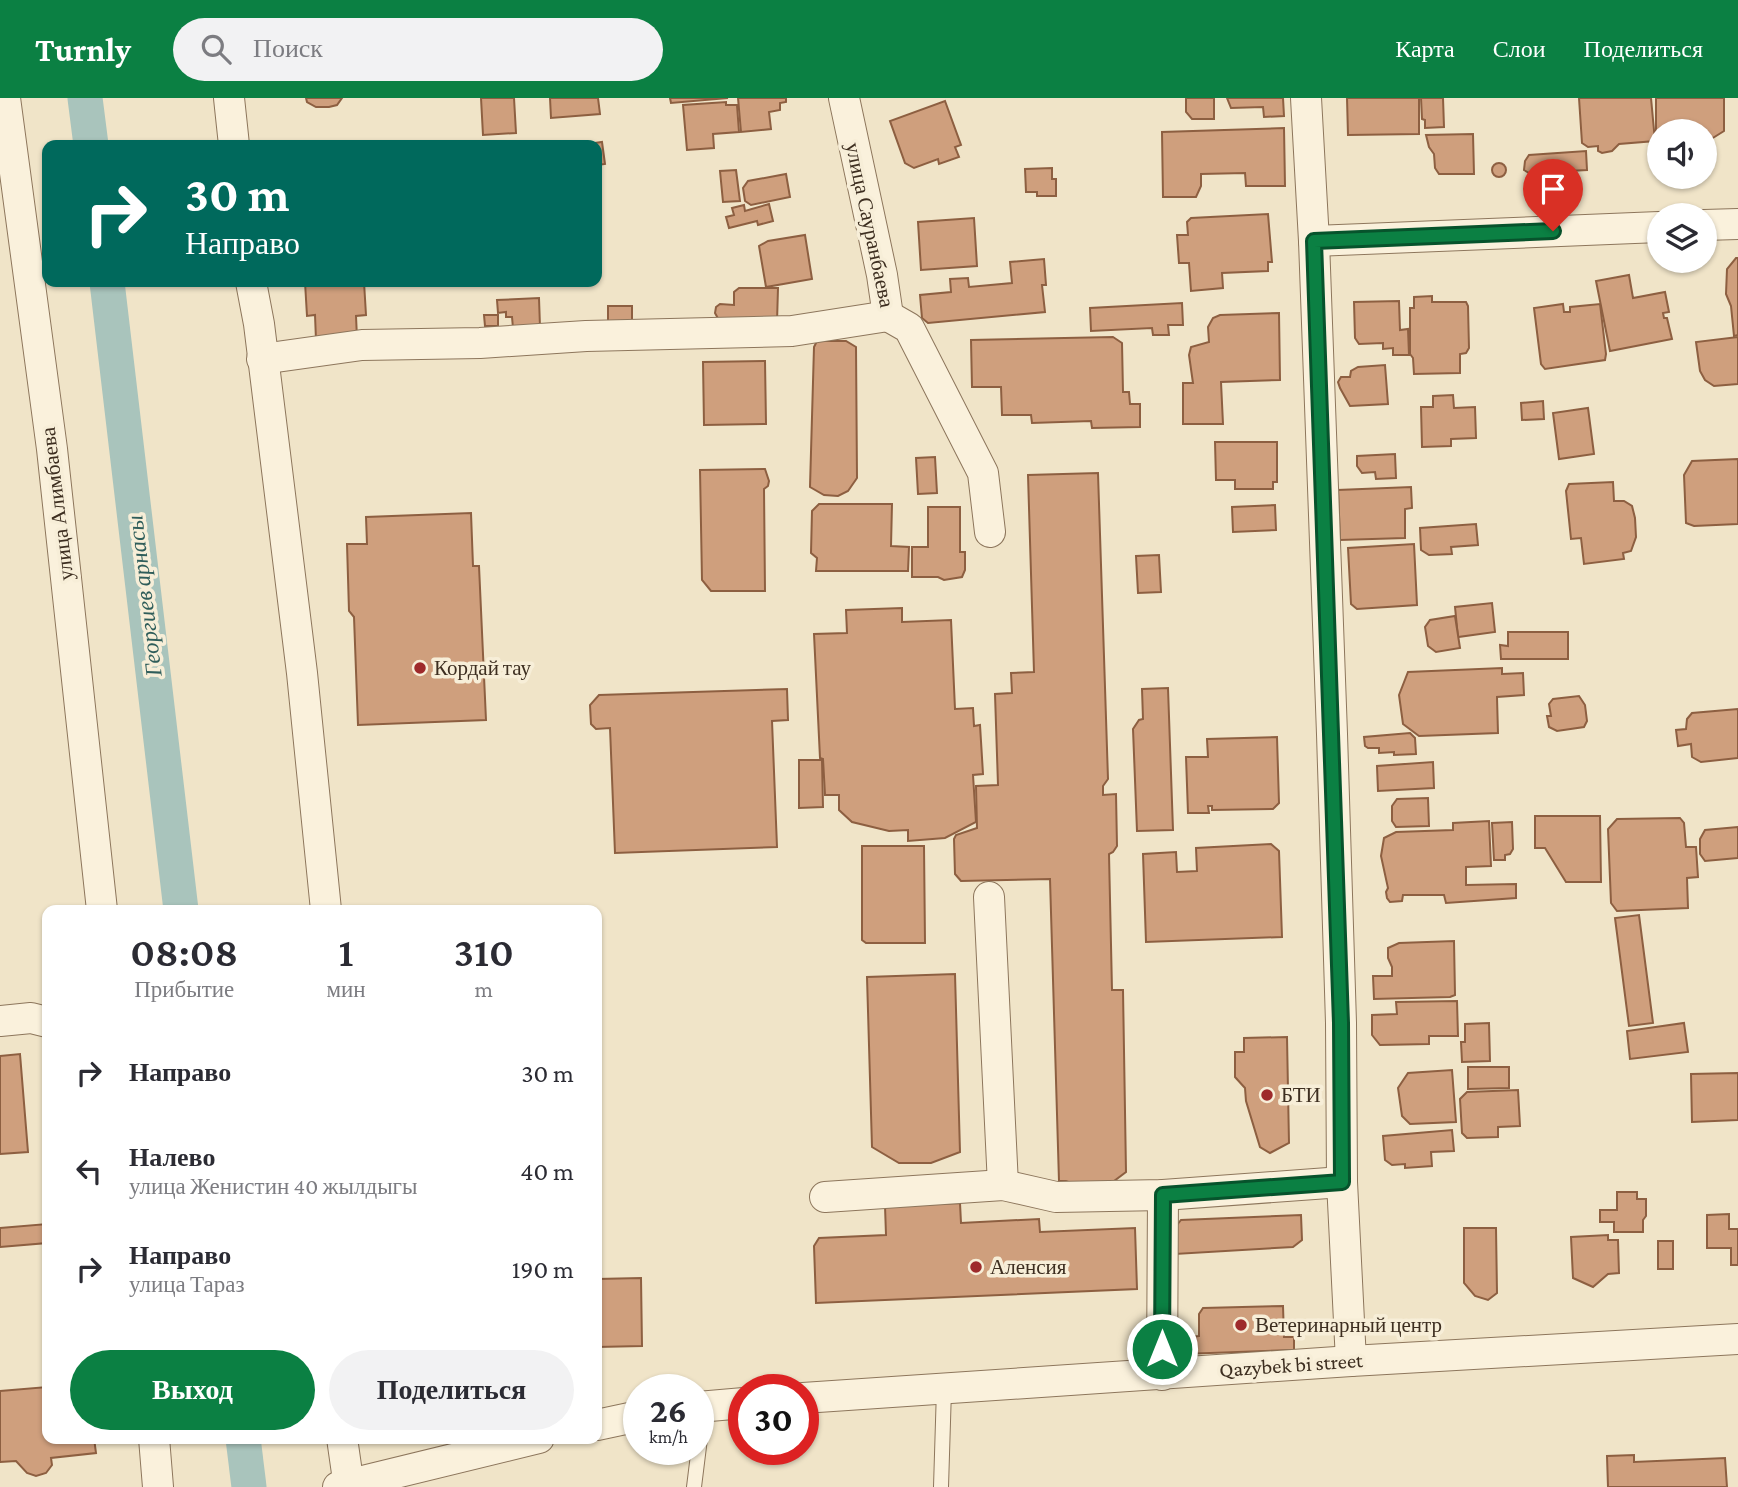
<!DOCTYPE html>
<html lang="ru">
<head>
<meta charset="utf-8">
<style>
	:root { --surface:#fff; --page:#f2f2f3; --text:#2b2b33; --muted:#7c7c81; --accent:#0b8043 }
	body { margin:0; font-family:"Crimson Pro",serif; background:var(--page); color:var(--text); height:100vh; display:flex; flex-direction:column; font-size:26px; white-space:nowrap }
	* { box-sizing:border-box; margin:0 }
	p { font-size:23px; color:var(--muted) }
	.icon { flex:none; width:38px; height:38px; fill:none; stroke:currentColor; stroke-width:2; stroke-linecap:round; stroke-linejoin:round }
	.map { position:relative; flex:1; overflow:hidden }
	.panel { position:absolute; left:42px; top:807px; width:560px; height:539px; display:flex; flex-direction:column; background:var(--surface); border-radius:14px; box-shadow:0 2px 5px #0004 }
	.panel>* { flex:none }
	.top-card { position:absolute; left:42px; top:42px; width:560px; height:147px; border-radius:14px; box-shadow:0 2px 5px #0004; background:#00695c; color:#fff; overflow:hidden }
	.tools { position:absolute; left:1647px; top:21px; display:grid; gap:14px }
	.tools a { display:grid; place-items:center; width:70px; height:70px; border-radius:50%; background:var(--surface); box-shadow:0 2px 5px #0004; font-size:35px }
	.speed { position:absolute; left:623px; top:1276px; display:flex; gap:14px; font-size:35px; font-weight:700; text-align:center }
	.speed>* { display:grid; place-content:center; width:91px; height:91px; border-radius:50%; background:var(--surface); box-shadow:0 2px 5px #0004; line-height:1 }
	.speed small { font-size:18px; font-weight:400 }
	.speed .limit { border:10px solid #d22; background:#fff; color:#111 }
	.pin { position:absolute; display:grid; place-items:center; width:60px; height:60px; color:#fff; margin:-72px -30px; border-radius:50% 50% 50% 0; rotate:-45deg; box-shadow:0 0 7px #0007 }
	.pin .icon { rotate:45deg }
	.me { position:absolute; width:77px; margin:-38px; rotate:0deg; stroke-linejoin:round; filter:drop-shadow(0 0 5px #0008) }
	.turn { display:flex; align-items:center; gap:24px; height:147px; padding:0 28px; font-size:32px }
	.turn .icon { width:91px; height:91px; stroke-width:2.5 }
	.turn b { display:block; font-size:49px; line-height:60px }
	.eta { display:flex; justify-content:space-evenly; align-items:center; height:119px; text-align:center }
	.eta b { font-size:42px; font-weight:600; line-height:49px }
	.button { display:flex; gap:14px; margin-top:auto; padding:14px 28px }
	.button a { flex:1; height:80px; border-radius:42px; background:var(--accent); color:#fff; font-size:28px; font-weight:600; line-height:80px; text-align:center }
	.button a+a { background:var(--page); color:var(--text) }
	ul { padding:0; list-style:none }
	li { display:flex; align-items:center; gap:21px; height:98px; padding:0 28px }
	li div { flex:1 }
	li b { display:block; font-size:26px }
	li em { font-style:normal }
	header { display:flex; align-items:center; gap:42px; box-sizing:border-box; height:98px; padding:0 35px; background:var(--accent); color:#fff }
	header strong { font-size:33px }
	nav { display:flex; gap:38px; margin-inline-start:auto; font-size:24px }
	.search { width:490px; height:63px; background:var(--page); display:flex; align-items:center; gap:18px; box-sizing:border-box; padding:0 24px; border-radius:38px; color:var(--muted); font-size:26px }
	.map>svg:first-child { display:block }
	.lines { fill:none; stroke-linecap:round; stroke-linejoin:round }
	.canal { stroke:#a9c4bc; stroke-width:35 }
	.building { fill:#cf9f7d; stroke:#8d5f41; stroke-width:2 }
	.lane-casing { stroke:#8d765c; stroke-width:16 }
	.street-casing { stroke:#8d765c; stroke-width:32 }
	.lane { stroke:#faf1dc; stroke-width:14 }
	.street { stroke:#faf1dc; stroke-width:30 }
	.route-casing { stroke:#07532c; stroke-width:18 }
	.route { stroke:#0b8043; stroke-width:12 }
	.poi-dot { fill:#9e2a2b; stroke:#f7eed8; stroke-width:2.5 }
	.labels { text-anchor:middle; stroke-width:7; stroke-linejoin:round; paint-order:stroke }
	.street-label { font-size:21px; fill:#3d2e20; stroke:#f7eed8 }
	.poi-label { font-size:21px; fill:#3d2e20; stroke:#f7eed8; text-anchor:start }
	.water-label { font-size:23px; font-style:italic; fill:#2f5d5a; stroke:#f7eed8 }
</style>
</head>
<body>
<header>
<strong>Turnly</strong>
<div class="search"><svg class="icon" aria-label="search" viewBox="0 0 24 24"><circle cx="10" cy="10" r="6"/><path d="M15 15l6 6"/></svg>Поиск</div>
<nav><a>Карта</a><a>Слои</a><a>Поделиться</a></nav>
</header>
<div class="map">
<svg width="1738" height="1389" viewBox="0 0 1738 1389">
	<rect width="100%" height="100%" fill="#f0e4c8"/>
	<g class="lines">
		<g class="canal">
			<path d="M85 0 91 47"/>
			<path d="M107 184 181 812"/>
			<path d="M243 1340 249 1389"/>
		</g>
	</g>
	<g class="building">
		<path d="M306 0H342L337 7 329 9H316L307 4Z"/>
		<path d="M481 0H514L516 35 483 37Z"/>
		<path d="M550 0H598L600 16 551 20Z"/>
		<path d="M670 0H728L671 5Z"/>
		<path d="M738 0H786V4L780 5V12L769 14 771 31 741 34Z"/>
		<path d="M1186 0H1214V21H1192L1186 14Z"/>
		<path d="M1227 0H1283L1284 18 1264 19 1263 9 1231 10Z"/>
		<path d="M1347 0H1419V36L1348 37Z"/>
		<path d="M1421 0H1443L1444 29 1425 30V22L1422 21Z"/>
		<path d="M1579 0H1651L1655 43 1619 46 1612 53 1602 55 1598 53V48L1588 49 1582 45Z"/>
		<path d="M1656 0H1724V33L1708 43 1704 42V33H1659V37H1656Z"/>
		<path d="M945 3 961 47 955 49 959 59 939 66 938 61 914 70 905 65 890 23Z"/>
		<path d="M726 4V7H737L739 34 713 36 714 50 687 52 683 7Z"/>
		<path d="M1284 30 1285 88H1246L1245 75 1201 76V88L1196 99H1163L1162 34Z"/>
		<path d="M1473 36 1474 76H1439L1435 70 1434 56 1429 49 1426 37Z"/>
		<path d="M602 44 605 66 597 67V47L588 46Z"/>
		<path d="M1586 53 1587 72 1529 75 1524 72 1525 63 1529 57Z"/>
		<circle cx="1499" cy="72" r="7"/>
		<path d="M1052 70V81H1056V98H1037V94H1026L1025 71Z"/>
		<path d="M736 72 740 103 723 104 720 73Z"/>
		<path d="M786 76 790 99 751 107 745 103 743 90 748 83Z"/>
		<path d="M769 106 773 123 758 127 757 123 729 130 726 119 734 117 732 110 744 107 745 113Z"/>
		<path d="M1268 116 1272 164H1268V173L1222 175 1223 190 1191 193 1189 165H1179L1177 137H1188L1187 124 1191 120Z"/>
		<path d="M974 120 977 168 921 172 918 124Z"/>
		<path d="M805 137 812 181 766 189 759 148 768 143Z"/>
		<path d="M1736 160H1738V237L1734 238 1731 208 1726 196 1727 171Z"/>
		<path d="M1044 161 1046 187H1042L1045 214 928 225 922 220 920 197 951 194 950 181 968 180 969 189 1012 185 1010 164Z"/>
		<path d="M1629 177 1633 200 1665 194 1669 214 1663 215 1664 220H1667L1672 241 1610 253 1596 183Z"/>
		<path d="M305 184H364L366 217 356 218 357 240 316 242 315 217 307 218Z"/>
		<path d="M739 190H778L777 224H720L715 215 716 209 720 206 734 207V194Z"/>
		<path d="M1432 198V204H1466L1468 208 1469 250 1466 255 1460 256V275L1414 276 1413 260 1410 256V210H1414V199Z"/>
		<path d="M539 200 540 229 513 230 512 219H506V214L498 215 497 202Z"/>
		<path d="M1399 203 1400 232 1408 231 1409 257H1393V250L1383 251V245L1359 246 1355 240 1354 204Z"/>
		<path d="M1182 205 1183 227H1168L1169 237H1153L1152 230 1091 233 1090 210Z"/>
		<path d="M1563 206 1564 214H1570V209L1600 206 1606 256 1605 262 1545 271 1541 266 1534 210Z"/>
		<rect x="608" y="208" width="24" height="15"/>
		<path d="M1279 215 1280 282 1221 284 1223 326H1183V285H1193L1189 257 1191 249 1209 244 1208 229 1213 220 1220 217Z"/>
		<path d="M484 217H498V228H485Z"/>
		<path d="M1113 239 1122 245 1123 294H1129L1130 306H1140V329L1092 330 1091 323 1032 325 1031 317H1002L1001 289H972L971 242Z"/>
		<path d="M1738 239V286L1714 288 1705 282 1700 273 1696 244Z"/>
		<path d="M817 243H846L856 249 857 380 848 393 838 398 824 397 810 389 814 249Z"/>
		<path d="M765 263 766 326 704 327 703 264Z"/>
		<path d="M1385 267 1388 306 1350 308 1340 290 1338 284 1341 279H1350L1351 273 1358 269Z"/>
		<path d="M1453 297 1454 310 1475 309 1476 340 1451 341V348L1422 349 1421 309H1433V298Z"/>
		<path d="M1543 303 1544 321 1522 322 1521 305Z"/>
		<path d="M1588 310 1594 356 1559 361 1553 315Z"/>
		<path d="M1215 344H1277V384H1273V391H1235V382H1216Z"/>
		<path d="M1395 356 1396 380 1376 381 1375 374 1362 375 1357 368V358Z"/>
		<path d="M935 359 937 395 918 396 916 360Z"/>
		<path d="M1738 361V426L1694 428 1686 425 1684 377 1692 363Z"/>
		<path d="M765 371 769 383 768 388 764 391 765 493H711L702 482 700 372Z"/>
		<path d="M1098 375 1108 681 1103 688V697L1116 696 1117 748 1113 754 1109 756 1112 892H1123L1126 1074 1098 1095 1066 1083H1059L1050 781 961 783 955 776 954 741 956 737 977 730 976 688 998 687 995 596 1012 595 1011 575 1034 574 1028 377Z"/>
		<path d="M1613 384 1614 403H1624L1632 408 1635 420 1636 439 1631 453 1623 455 1624 461 1584 466 1581 440 1571 441 1566 393 1569 386Z"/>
		<path d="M1411 389 1412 410 1405 411V440L1340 442 1338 392Z"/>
		<path d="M819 406H892L891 448 909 449 908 473H816L817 460 811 455 812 413Z"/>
		<path d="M1275 407 1276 432 1233 434 1232 409Z"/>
		<path d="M928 409H960V454H965V472L962 479 944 482 938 479H912V449H928Z"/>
		<path d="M471 415 473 468H479L486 622 358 627 354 519 349 513 347 446H367L366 419Z"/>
		<path d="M1476 426 1478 447 1451 449 1452 456 1429 457 1421 452 1420 430Z"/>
		<path d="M1414 446 1417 507 1357 511 1351 506 1348 450Z"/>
		<path d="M1159 457 1161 494 1138 495 1136 458Z"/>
		<path d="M1492 505 1495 534 1458 539 1455 509Z"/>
		<path d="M902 510V524L951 522 955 611 973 610 974 628 980 627 983 676 973 677 976 724 945 740 908 743V732L889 733 852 724 839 712V697H825L823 661 820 660 814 536 847 535 846 512Z"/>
		<path d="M1455 518 1460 550 1436 554 1428 548 1425 529 1430 522Z"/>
		<path d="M1508 534H1568V561H1501L1500 547 1508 548Z"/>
		<path d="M1502 570V576L1523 575 1524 597 1497 599 1498 635 1419 638 1403 626 1399 597 1408 574Z"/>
		<path d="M1168 590 1173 732 1137 733 1133 631 1139 622 1143 621 1142 591Z"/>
		<path d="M787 591 788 622 772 623 777 749 615 755 610 630 596 631 591 626 590 607 599 597Z"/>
		<path d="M1579 598 1585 607 1587 623 1584 629 1557 633 1549 629 1547 618H1551L1549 606 1553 601Z"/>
		<path d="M1738 611V660L1701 664 1692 659 1691 646 1678 648 1676 632 1686 631 1687 621 1692 615Z"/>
		<path d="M1410 635 1415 640 1416 656 1394 657V654L1379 655V650H1368L1365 648 1364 639Z"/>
		<path d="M1277 639 1279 705 1273 711 1212 712V708H1208L1209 715H1188L1186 659H1208L1207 641Z"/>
		<path d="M799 662H822L823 709 799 710Z"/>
		<path d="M1433 664 1434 690 1378 693 1377 668Z"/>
		<path d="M1428 700 1429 728 1396 729 1392 723V708L1397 701Z"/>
		<path d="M1535 718H1600L1601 784H1566L1545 750H1535Z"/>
		<path d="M1680 720 1684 725 1686 749H1696L1698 779 1687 780 1688 810 1617 813 1611 805 1608 731 1617 721Z"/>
		<path d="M1489 723 1491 768 1466 769V787L1516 786V800L1446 805 1444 797H1403L1402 803 1390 804 1387 800 1386 794 1388 790 1381 758 1384 740 1396 734 1453 732V725Z"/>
		<path d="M1512 724 1513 751 1510 756 1505 757V762H1494L1492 725Z"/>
		<path d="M1738 729V760L1705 763 1700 756V741L1705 732Z"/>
		<path d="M1271 746 1279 753 1282 839 1146 844 1143 756 1176 754 1177 774 1197 773 1196 750Z"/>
		<path d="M862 748H924L925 845H866L862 842Z"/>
		<path d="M1639 817 1653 925 1629 928 1615 820Z"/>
		<path d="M1454 843 1455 897 1450 899 1374 901 1373 878H1392V869L1388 860V850L1399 845Z"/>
		<path d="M955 876 960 1054 931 1065H899L872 1049 867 879Z"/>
		<path d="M1457 903 1458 938H1429V946L1380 947 1372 937V917L1397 916 1396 904Z"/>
		<path d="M1489 925 1490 963 1462 964 1461 944H1465V926Z"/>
		<path d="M1684 925 1688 954 1630 961 1627 933Z"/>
		<path d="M1287 939 1289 1045 1270 1055 1260 1049 1246 1003 1245 990 1235 979V954H1244V940Z"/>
		<path d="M20 956 28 1054 0 1056V958Z"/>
		<path d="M1468 969H1509V990L1468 991Z"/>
		<path d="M1452 972 1456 1024 1410 1026 1402 1018 1398 990 1408 975Z"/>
		<path d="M1738 975V1022L1692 1024 1691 976Z"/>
		<path d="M1518 992 1520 1028 1498 1029V1039L1467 1040 1462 1035 1460 1001 1467 994Z"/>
		<path d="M1452 1032 1454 1053 1431 1054 1432 1068 1405 1070V1066L1392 1067 1385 1062 1383 1038Z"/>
		<path d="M1617 1094H1637V1101H1646V1118L1643 1122V1134H1614V1124H1600V1112H1617Z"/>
		<path d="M960 1105 961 1125 1039 1121 1040 1134 1135 1130 1137 1191 816 1205 814 1148 819 1140 886 1137 885 1108Z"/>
		<path d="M1729 1116V1131H1738V1167H1731V1150H1707V1117Z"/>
		<path d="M1301 1117 1302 1142 1293 1149 1175 1156 1173 1132 1181 1122Z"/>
		<path d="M47 1126V1145L0 1149V1130Z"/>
		<path d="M1464 1130H1496L1497 1195 1488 1202 1475 1198 1464 1185Z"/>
		<path d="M1608 1137V1142H1618L1619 1175 1608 1176 1593 1189 1573 1180 1571 1139Z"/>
		<rect x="1658" y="1143" width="15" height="28"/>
		<path d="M641 1180 642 1248 597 1249V1181Z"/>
		<path d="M1283 1208 1284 1239H1294V1252L1183 1256 1182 1239 1199 1238V1216L1203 1210Z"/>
		<path d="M47 1289V1340H94L96 1355 51 1360 52 1367 46 1375 36 1378 27 1375 16 1363 0 1364V1293Z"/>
		<path d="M1634 1357V1364L1725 1360 1727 1389H1608L1607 1358Z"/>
	</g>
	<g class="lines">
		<g class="lane-casing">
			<g id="lane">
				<path d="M694 1389 704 1308"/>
				<path d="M941 1389 944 1291"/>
			</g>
		</g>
		<g class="street-casing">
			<g id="street">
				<path d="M5 0 52 351 102 812"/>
				<path d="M229 0 234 47"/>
				<path d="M844 0 882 177 888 218"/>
				<path d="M1306 0 1314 143 1332 636 1341 925 1342 1084 1351 1263"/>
				<path d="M1704 127 1738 126"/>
				<path d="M1314 143 1659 129"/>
				<path d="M251 184 259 226 302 575 326 812"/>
				<path d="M888 218 909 230 983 375 990 434"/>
				<path d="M262 261 362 247 480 245 586 238 792 233 888 218"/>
				<path d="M989 799 1003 1087"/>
				<path d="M0 923 31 920 47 924"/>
				<path d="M825 1099 1003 1087 1056 1099 1163 1097 1342 1084"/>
				<path d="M1162 1277 1163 1097"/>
				<path d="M803 1300 1351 1263 1738 1241"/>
				<path d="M698 1309 744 1305"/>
				<path d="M597 1327 639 1318"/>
				<path d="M154 1340 158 1389"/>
				<path d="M342 1340 349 1389"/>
				<path d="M338 1389 539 1340"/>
			</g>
		</g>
		<use href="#lane" class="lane"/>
		<use href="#street" class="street"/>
	</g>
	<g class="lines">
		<g class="route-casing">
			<path id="route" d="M1162 1251 1163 1097 1342 1084 1341 925 1314 143 1553 133"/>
		</g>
		<use href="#route" class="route"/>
	</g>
	<g class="poi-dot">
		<circle cx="420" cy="570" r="7"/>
		<circle cx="1267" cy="997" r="7"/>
		<circle cx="976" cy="1169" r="7"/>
		<circle cx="1241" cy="1227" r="7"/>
	</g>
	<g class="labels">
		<g class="street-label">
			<text transform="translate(870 127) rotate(78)" y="7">улица Сауранбаева</text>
			<text transform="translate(57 406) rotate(-97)" y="7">улица Алимбаева</text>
			<text transform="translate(1291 1267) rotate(-4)" y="7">Qazybek bi street</text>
		</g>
		<g class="poi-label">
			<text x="434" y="577">Кордай тау</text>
			<text x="1281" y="1004">БТИ</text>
			<text x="990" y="1176">Аленсия</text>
			<text x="1255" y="1234">Ветеринарный центр</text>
		</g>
		<g class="water-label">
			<text transform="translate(144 498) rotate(-97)" y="8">Георгиев арнасы</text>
		</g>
	</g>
</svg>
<div class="tools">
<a><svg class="icon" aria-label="sound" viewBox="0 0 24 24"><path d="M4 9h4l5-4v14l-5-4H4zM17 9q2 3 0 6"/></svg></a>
<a><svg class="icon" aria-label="layers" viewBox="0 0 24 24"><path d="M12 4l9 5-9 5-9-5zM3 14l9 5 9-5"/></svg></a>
</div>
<div class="speed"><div>26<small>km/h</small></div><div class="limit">30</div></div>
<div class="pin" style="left:1553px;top:133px;background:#d93025"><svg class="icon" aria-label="arrive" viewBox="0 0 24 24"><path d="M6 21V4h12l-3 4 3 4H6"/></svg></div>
<svg class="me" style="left:1162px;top:1251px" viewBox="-20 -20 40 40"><circle r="17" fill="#0b8043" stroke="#fff" stroke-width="3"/><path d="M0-11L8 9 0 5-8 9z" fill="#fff"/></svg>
<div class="top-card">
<div class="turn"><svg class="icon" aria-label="right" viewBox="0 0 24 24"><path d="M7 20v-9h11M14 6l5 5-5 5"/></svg><div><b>30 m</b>Направо</div></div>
</div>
<section class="panel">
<div class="eta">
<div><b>08:08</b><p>Прибытие</p></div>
<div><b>1</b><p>мин</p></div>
<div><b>310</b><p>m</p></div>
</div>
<ul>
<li><svg class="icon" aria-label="right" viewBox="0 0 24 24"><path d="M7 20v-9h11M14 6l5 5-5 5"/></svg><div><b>Направо</b></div><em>30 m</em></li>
<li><svg class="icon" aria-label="left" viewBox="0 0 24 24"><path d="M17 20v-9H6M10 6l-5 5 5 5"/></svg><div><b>Налево</b><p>улица Женистин 40 жылдыгы</p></div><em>40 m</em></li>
<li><svg class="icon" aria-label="right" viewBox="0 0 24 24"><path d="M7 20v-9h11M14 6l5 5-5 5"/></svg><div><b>Направо</b><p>улица Тараз</p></div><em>190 m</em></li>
</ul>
<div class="button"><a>Выход</a><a>Поделиться</a></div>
</section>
</div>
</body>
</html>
